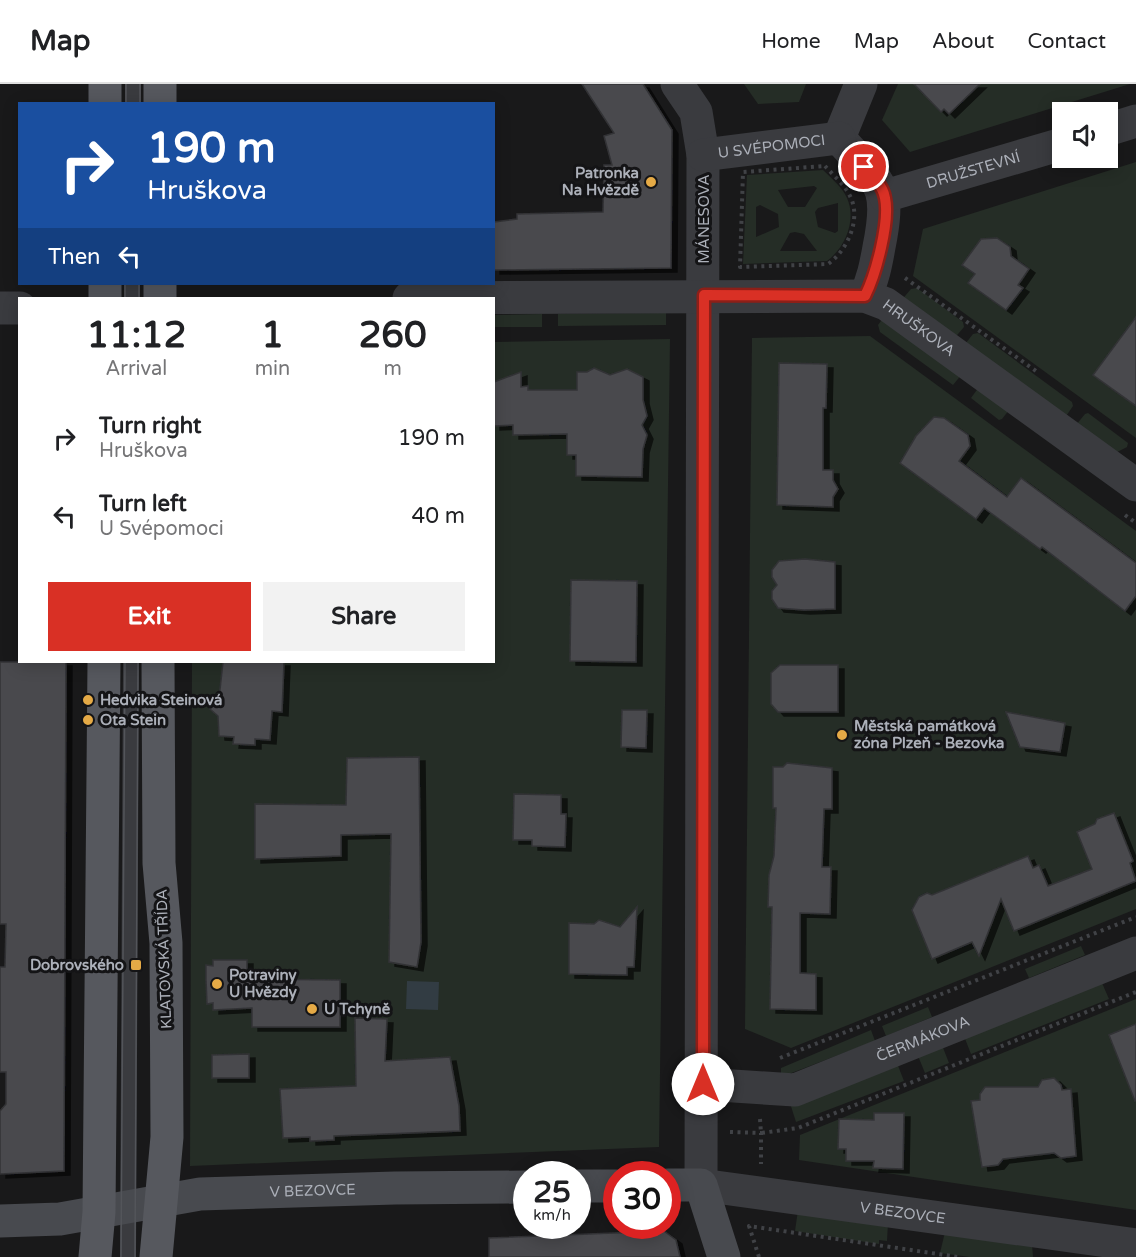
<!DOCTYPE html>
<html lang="en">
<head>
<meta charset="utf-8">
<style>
	:root { --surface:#fff; --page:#f2f2f2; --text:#202124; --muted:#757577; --line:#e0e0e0; --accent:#d93025 }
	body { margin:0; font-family:"Varela Round",sans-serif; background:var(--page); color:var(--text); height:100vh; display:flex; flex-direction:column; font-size:22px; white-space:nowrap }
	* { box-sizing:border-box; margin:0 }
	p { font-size:20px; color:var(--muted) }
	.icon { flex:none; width:33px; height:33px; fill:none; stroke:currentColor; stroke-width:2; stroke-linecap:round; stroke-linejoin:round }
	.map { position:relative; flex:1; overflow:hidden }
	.details { position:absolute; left:18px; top:213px; width:477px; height:366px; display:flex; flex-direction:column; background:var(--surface); border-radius:0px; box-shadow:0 3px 15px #0003 }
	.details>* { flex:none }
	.guide { position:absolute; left:18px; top:18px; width:477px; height:183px; border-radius:0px; box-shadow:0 3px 15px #0003; background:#1a4fa0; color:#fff; overflow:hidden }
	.controls { position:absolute; left:1052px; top:18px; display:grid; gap:12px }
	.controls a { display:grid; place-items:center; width:66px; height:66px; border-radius:0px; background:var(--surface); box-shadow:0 3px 15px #0003; font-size:30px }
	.speed { position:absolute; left:513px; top:1077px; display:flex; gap:12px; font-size:30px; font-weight:700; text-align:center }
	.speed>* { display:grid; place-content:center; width:78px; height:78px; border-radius:50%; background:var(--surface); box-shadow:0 3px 15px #0003; line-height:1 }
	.speed small { font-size:15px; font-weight:400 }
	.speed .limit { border:9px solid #d22; background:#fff; color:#111 }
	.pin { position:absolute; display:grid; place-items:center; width:51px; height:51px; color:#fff; margin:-26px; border:3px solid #fff; border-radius:50%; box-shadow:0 2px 6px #0007 }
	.me { position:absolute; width:66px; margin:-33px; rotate:0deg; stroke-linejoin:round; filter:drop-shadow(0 0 4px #0008) }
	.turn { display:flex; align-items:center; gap:21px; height:126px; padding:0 30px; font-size:27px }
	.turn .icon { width:78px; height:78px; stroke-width:2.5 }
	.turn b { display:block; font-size:42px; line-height:51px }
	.then { display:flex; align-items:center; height:57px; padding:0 30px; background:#0003; gap:12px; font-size:22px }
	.eta { display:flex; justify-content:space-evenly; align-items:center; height:102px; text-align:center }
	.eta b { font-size:36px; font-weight:700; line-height:42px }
	.cta { display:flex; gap:12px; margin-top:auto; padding:12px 30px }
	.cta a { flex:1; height:69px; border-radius:0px; background:var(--accent); color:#fff; font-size:24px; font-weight:700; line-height:69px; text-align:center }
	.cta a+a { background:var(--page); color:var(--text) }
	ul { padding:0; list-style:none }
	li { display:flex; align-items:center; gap:18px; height:78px; padding:0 30px }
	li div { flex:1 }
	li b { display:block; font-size:22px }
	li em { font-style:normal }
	header { display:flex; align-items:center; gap:36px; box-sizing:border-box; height:84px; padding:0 30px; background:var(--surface); border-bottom:2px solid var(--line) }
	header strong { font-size:28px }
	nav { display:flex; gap:33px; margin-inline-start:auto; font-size:21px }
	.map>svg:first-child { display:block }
	.green { fill:#252d26; fill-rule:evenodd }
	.water { fill:#323c43 }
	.building { fill:#48494d; stroke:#333336; stroke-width:1.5; filter:url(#shadow) }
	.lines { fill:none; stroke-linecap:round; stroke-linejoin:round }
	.path { stroke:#404246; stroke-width:4; stroke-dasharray:3 4.5; stroke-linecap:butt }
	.lane { stroke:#3a3b3f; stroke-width:16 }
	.street { stroke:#3a3b3f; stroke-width:33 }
	.secondary { stroke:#484a4f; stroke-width:33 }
	.primary { stroke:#56585e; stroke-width:33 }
	.tram { stroke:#53555a; stroke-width:1.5 }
	.route-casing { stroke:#8d1f18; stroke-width:15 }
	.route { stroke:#d93025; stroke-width:10 }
	.poi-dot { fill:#e5aa46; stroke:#141416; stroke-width:2 }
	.labels { text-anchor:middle; stroke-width:6; stroke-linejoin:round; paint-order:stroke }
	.street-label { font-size:15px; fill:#acb0b9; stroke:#141416 }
	.poi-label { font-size:15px; font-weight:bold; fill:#acb0b9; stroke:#141416; text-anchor:start }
</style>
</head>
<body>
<header>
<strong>Map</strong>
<nav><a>Home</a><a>Map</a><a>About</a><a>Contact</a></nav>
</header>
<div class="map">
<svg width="1136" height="1173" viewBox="0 0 1136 1173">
	<defs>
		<filter id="shadow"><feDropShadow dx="6" dy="4" stdDeviation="0" flood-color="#0009"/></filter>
	</defs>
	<rect width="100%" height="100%" fill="#19191a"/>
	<g class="green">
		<path d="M744 0H806L799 18 758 20Z"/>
		<path d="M898 0H1130L910 68 882 36Z"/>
		<path d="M1136 78V354L913 192 923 145Z"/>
		<path d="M823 86C831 94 843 104 847 114 857 136 845 164 827 177L743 180 747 91ZM814 102 817 104 805 123H788L778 106ZM838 119V147L835 149 818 143 815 128 818 124ZM760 121 778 130 779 143 756 153V123ZM795 148 804 150 817 167H780L790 149Z"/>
		<path d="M917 204 963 238 964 243 952 257 900 218 911 205Z"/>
		<path d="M666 229V241L558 242V230Z"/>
		<path d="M542 230V243H494V231Z"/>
		<path d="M884 233 962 290 953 301 880 248 878 241Z"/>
		<path d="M978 249 1072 318 1073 322 1062 338 962 264 973 250Z"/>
		<path d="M870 252 1136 447V825L791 964 745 945 752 254Z"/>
		<path d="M670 255 659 1063 190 1082 192 578H494V258Z"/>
		<path d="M979 303 1009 326 1002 335 999 336 971 314Z"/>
		<path d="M1088 329 1128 359 1127 363 1109 372 1072 346 1085 330Z"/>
		<path d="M1081 862 1085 871 1029 894 1025 885Z"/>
		<path d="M1099 892 1109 915 971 970 962 947Z"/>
		<path d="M1136 915V1126L799 1076 800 1051Z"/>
		<path d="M928 923 932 933 886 952 882 942Z"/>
		<path d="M871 946 875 957 781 993V984Z"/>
		<path d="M940 956 949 979 925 989 916 967Z"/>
		<path d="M895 974 904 997 796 1038 789 1016Z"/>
		<path d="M798 1126 888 1139 887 1157 879 1156V1160L795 1147Z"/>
		<path d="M945 1148 1032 1160 1033 1173H970L940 1169Z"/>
	</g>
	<path class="water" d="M407 897 439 898 438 926 406 925Z"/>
	<g class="building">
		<path d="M582 0H643L672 46 671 184 494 186V138L517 135V130L603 128 604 81H612L604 52 614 49Z"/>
		<path d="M914 0H980L949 30 944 25 941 28Z"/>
		<path d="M997 154 1010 163 1011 172 1029 185 1018 201 1023 204 1006 226 968 199 975 190 962 181 981 155Z"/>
		<path d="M1136 233V322L1093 291Z"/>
		<path d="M779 279 827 280 826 324H823V386H833V396L838 405 833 413V423L777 421Z"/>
		<path d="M594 284 610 291 627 285 643 293V316L647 332 642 341 647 351 643 365 642 393 576 392V371H567V350L513 351V341L494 342V298L521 288V303L528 302V306H577V288H587Z"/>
		<path d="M934 333 944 334 968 351 970 362 959 377 1007 413 1021 394 1136 479V512L1125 527 1042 463 1040 465 984 424 976 435 900 379 916 352Z"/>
		<path d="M805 475 835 478V525L804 526 778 524 772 515V507L777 501 772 493V486L779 477Z"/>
		<path d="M571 496 637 497 636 578 570 577Z"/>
		<path d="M0 578H66L64 1087 0 1090V1027L6 1020V988H0V883H5L6 840H0Z"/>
		<path d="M223 578H284L282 628 272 627 270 656 255 655V661L233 660 234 653 219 652 218 632 210 625 219 615Z"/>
		<path d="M780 581H838V628H778L771 620V589Z"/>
		<path d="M622 626H647L646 664 621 663Z"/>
		<path d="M1006 628 1065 639 1060 668 1020 663Z"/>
		<path d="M419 673 421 858 417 883 389 878 391 750 341 751V772L255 775V720L346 721 347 674Z"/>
		<path d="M787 679 832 684V725H824L822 783H831L830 830 800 829V889L816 890V926L770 925 772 823H768L769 791 774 772 776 724H773V683H783Z"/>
		<path d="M514 710 561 711V730H566L565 763 532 762V756H513Z"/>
		<path d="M1114 729 1133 777 1130 779 1136 797 1014 847 1001 815 979 872 972 858 932 875 912 826 919 813 927 809 932 811 1028 772 1033 784 1039 781 1048 802 1092 785 1077 748 1095 740 1097 735Z"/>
		<path d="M637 823 634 883H627V891L569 890V839L594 840 599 836 620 843Z"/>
		<path d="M213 876H247V895L340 896V943H252V924L213 926V919L207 920 206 895V881L213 882Z"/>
		<path d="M355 934 387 935 385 977 450 973 459 1022 460 1047 334 1052V1056L310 1057V1053L283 1054 280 1005 356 1002Z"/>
		<path d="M1136 940V1016L1135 1017 1109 951Z"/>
		<path d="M249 970V994H212V971Z"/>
		<path d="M1054 994 1061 1001 1062 1006 1071 1005 1076 1072 1061 1074 1054 1069 1028 1072 1003 1075 998 1081 982 1083 971 1017 980 1016V1010L985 1003H1038L1042 996Z"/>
		<path d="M874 1029H904L903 1085 873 1084 874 1077H846V1065H838L839 1035 874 1036Z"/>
		<path d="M664 1147 676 1156 680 1173H489V1154Z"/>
	</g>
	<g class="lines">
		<g class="path">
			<path d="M825 82C833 91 845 101 850 112 862 135 847 167 828 180L740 183 743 88Z"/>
			<path d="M905 194 1036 287"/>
			<path d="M1125 431 1136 439"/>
			<path d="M780 974 1136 833"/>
			<path d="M760 1035 761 1049 798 1044 1136 908"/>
			<path d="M730 1048 761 1049V1080"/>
			<path d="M759 1173 749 1142 958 1173"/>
		</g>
		<g class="lane">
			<path d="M133 20V0"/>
			<path d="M132 214V200"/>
			<path d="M128 1173 131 578"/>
		</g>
		<g class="street">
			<path id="s1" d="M677 0 696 28 703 71 701 1101 1136 1161"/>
			<path d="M1107 46 1136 37"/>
			<path d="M839 54C879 99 892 99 879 163 876 180 873 196 865 212"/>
			<path d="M839 54 861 0"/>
			<path id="s2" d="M703 71 839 54"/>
			<path id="s3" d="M885 112 1062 60"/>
			<path id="s4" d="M409 214 865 212 886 220 1136 401"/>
			<path d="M0 224H20"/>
			<path id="s5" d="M703 1000 795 1006 1136 869"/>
		</g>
		<g class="secondary">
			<path d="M668 1101H701L724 1173"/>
			<path d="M578 1102H616"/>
			<path id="s6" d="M0 1137 60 1135 200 1110 395 1104 526 1103"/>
		</g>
		<g class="primary">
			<path d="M105 20V0"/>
			<path d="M160 20V0"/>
			<path d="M105 214V200"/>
			<path d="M160 214V200"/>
			<path d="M95 1173 99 1128 104 578"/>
			<path d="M156 1173 167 1053 166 859 159 779 158 578"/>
		</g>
		<g class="tram">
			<path d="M126 20V0"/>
			<path d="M140 20V0"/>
			<path d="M125 214V200"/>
			<path d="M139 214V200"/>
			<path d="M121 1173 125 578"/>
			<path d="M135 1173 138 578"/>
		</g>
	</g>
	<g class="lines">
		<g class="route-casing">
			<path id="route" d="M703 1000 704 211 865 212C876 190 890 138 885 114 883 102 873 92 864 83"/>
		</g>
		<use href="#route" class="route"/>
	</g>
	<g class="poi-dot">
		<circle cx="651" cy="98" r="6"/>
		<circle cx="88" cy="616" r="6"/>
		<circle cx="88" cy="636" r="6"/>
		<circle cx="842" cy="651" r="6"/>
		<rect x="130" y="875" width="12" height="12" rx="3"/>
		<circle cx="217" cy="900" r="6"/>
		<circle cx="312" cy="925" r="6"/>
	</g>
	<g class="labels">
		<g class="street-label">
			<text dy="5" stroke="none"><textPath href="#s2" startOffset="69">U SVÉPOMOCI</textPath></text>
			<text dy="5" stroke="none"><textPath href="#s3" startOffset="92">DRUŽSTEVNÍ</textPath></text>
			<text transform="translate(704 135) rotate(-90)" y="5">MÁNESOVA</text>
			<text dy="5" stroke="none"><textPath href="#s4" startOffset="519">HRUŠKOVA</textPath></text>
			<text transform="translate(164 875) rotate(-92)" y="5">KLATOVSKÁ TŘÍDA</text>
			<text dy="5" stroke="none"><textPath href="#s5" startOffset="230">ČERMÁKOVA</textPath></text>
			<text dy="5" stroke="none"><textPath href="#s6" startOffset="315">V BEZOVCE</textPath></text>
			<text dy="5" stroke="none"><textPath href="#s1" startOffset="1311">V BEZOVCE</textPath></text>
		</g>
		<g class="poi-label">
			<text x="639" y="94" text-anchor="end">Patronka<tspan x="639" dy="17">Na Hvězdě</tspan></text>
			<text x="100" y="621">Hedvika Steinová</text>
			<text x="100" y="641">Ota Stein</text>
			<text x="854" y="647">Městská památková<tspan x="854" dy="17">zóna Plzeň - Bezovka</tspan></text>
			<text x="124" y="886" text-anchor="end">Dobrovského</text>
			<text x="229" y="896">Potraviny<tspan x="229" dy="17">U Hvězdy</tspan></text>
			<text x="324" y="930">U Tchyně</text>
		</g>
	</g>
</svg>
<div class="controls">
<a><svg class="icon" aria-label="sound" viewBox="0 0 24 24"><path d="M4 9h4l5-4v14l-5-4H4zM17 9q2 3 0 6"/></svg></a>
</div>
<div class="speed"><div>25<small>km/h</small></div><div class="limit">30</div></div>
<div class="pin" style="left:864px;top:83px;background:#d93025"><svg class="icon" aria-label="arrive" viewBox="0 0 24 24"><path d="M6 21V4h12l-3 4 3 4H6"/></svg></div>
<svg class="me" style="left:703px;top:1000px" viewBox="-20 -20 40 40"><circle r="19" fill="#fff"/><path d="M0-13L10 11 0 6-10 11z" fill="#d93025"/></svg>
<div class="guide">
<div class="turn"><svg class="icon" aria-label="right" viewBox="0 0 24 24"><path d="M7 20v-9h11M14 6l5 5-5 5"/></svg><div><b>190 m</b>Hruškova</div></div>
<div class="then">Then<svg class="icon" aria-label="left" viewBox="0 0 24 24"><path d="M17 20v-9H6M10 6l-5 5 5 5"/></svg></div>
</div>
<section class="details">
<div class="eta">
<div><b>11:12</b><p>Arrival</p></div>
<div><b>1</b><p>min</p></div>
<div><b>260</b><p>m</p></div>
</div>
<ul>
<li><svg class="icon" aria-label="right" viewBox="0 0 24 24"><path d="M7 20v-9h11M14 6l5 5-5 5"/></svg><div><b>Turn right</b><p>Hruškova</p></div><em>190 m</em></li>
<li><svg class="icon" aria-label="left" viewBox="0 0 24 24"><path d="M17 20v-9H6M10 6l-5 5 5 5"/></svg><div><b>Turn left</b><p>U Svépomoci</p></div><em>40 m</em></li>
</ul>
<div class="cta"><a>Exit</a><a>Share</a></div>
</section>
</div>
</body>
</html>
